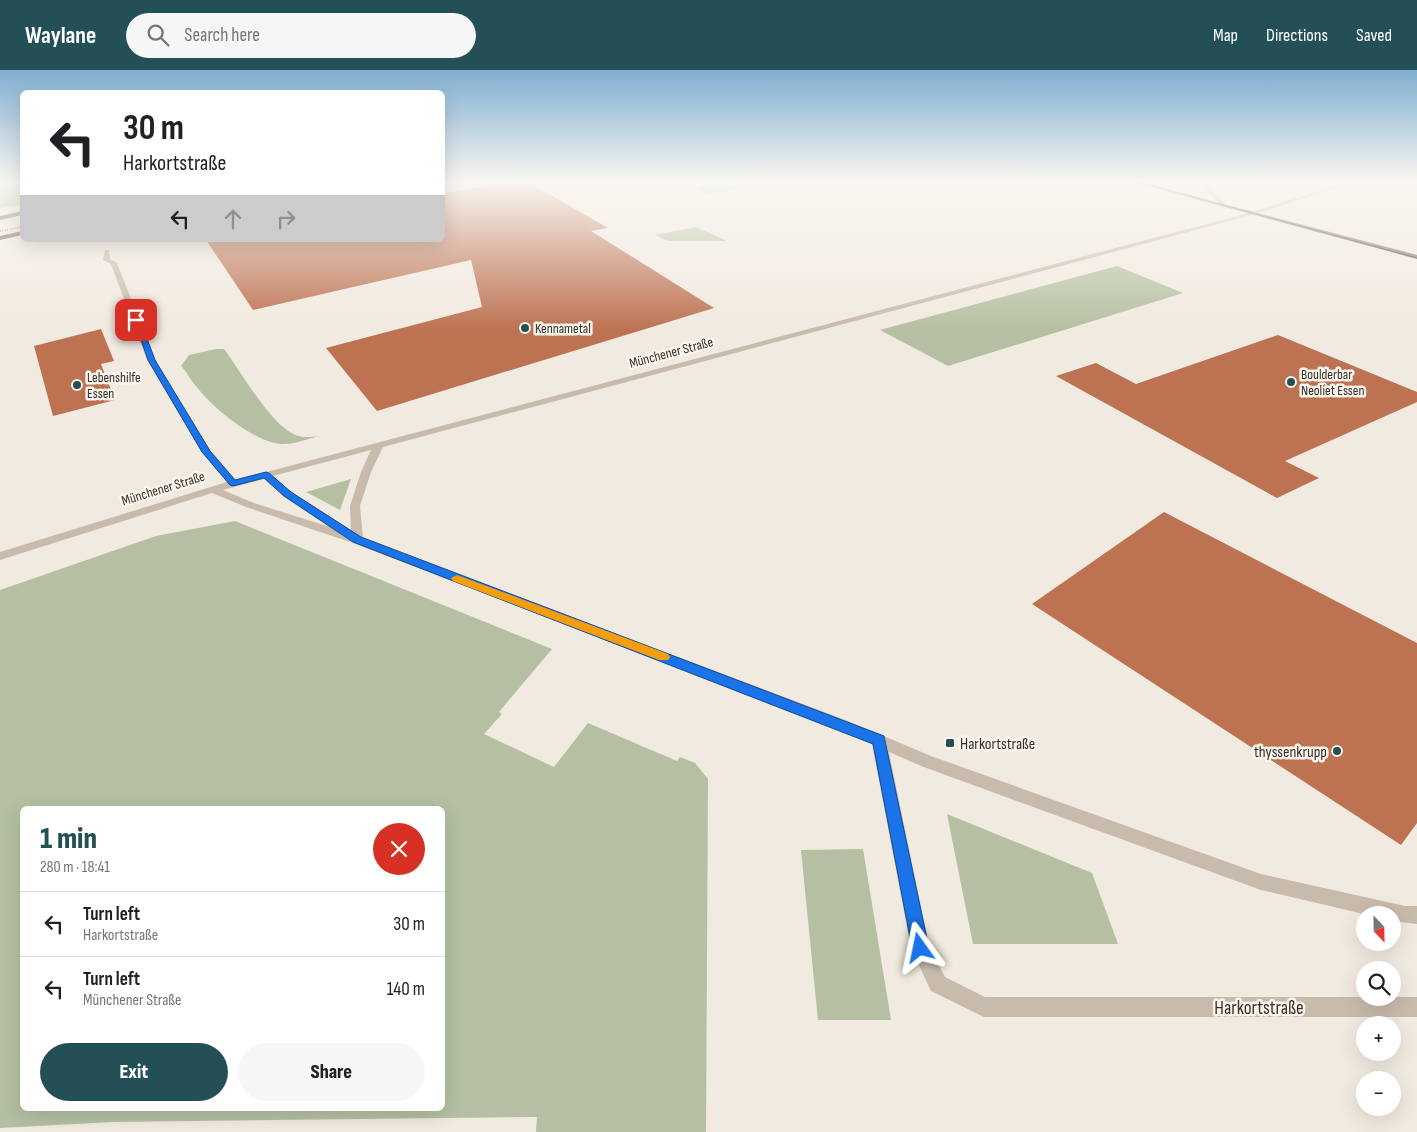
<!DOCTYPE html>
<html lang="en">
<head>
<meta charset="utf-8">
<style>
	:root { --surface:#fff; --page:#f6f6f6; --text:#202124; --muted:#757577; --line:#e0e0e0; --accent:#235057 }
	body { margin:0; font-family:"Sofia Sans Condensed",sans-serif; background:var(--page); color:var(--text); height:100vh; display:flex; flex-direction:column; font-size:19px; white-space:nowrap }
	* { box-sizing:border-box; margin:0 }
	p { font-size:16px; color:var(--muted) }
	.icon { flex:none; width:28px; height:28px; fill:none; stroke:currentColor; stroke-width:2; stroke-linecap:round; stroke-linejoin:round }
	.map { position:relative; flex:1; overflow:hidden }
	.details { position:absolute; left:20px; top:736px; width:425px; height:305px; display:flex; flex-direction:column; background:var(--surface); border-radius:8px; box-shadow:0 5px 20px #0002 }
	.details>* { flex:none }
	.guide { position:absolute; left:20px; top:20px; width:425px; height:152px; border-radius:8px; box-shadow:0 5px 20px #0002; background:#fff; color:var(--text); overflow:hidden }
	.needle { width:32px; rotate:158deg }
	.controls { position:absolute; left:1356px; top:836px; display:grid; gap:10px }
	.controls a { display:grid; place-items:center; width:45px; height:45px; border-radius:50%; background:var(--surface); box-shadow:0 5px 20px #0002; font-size:25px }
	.pin { position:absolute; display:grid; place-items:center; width:42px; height:42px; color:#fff; margin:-21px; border-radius:10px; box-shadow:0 2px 8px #0006 }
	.me { position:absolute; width:55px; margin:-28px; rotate:348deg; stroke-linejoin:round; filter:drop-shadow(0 0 4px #0008) }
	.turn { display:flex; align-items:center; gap:18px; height:105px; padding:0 20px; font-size:22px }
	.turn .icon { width:65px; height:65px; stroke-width:2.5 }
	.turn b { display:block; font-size:35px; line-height:42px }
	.lanes { display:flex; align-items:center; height:48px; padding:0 20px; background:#0003; justify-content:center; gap:25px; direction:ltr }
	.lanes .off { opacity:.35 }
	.round { display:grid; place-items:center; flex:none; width:52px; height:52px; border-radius:26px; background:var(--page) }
	.overview { display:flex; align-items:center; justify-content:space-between; height:85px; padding:0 20px }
	h1 { font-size:30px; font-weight:800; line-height:38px; color:var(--accent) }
	.primary-button { display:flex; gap:10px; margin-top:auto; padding:10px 20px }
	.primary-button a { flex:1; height:58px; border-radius:30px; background:var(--accent); color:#fff; font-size:20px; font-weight:800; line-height:58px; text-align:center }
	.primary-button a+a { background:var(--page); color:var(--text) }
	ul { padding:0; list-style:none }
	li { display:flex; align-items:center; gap:15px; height:65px; padding:0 20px; border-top:1px solid var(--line) }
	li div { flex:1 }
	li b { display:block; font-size:19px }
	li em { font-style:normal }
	header { display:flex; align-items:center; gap:30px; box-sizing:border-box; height:70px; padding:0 25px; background:var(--accent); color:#fff }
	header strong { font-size:24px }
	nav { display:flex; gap:28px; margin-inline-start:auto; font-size:18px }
	.search { width:350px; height:45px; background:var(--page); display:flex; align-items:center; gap:12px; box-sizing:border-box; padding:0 18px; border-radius:28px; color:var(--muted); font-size:19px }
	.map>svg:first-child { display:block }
	.green { fill:#b4c0a1; fill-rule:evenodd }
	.building { fill:#bd7252 }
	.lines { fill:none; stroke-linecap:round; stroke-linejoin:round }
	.minor { fill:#c9bbac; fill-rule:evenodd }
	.major { fill:#78685d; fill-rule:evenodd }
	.highway { fill:#584a42; fill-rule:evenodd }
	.tram { stroke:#382f2b; stroke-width:1 }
	.rail { stroke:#382f2b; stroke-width:2; stroke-dasharray:0.5 2; stroke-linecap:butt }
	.route { fill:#1a73e8; stroke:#114b97 }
	.slow { fill:#f59e0b }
	.poi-dot { fill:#235057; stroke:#f9f4ec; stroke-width:2 }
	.labels { text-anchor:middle; stroke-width:5; stroke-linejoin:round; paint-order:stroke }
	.far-poi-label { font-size:14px; fill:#382f2b; stroke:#f9f4ec; text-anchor:start }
	.far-street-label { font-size:14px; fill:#382f2b; stroke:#f9f4ec }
	.poi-label { font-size:16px; fill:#382f2b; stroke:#f9f4ec; text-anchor:start }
	.near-street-label { font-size:19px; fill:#382f2b; stroke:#f9f4ec }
</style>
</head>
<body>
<header>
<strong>Waylane</strong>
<div class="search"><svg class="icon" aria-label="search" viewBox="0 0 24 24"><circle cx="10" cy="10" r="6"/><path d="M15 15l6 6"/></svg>Search here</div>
<nav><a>Map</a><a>Directions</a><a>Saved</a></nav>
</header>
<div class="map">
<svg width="1417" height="1062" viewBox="0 0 1417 1062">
	<rect width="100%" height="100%" fill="#f1eae0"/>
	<g class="green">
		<path d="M0 112H22V134L0 138Z"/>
		<path d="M726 112H774L709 124 696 118Z"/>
		<path d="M696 157 727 171H668L655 165Z"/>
		<path d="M1117 196 1183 223 948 296 880 260Z"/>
		<path d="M216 279H224C241 301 273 360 299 366 305 368 313 367 319 366 307 369 293 375 281 374 252 371 212 337 195 315 190 309 187 302 181 296L189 285Z"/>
		<path d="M351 409 340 440 306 422Z"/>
		<path d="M235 451 552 579 499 642 502 644 484 664 554 697 588 653 677 691 680 687 695 693 708 709 706 1062H536L537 1047 113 1052 0 1058V520L156 466ZM22 739H442V1039H22Z"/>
		<path d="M947 744 1092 803 1118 874H973Z"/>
		<path d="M863 779 891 950H818L801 780Z"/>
	</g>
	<g class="building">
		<path d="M506 112H528L608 158 591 161 714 238 377 341 326 278 482 237 471 190 253 240 206 170H442V124Z"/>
		<path d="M101 259 114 291 101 294 115 330 53 346 34 276Z"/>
		<path d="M1278 265 1417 322V332L1285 391 1319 408 1277 428 1056 306 1096 293 1136 314Z"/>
		<path d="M1164 442 1417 573V753L1401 775 1032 534Z"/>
	</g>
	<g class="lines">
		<g class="minor">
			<path d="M1153 112H1191L1171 115Z"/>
			<path d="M1198 112H1203L1225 133V135H1221Z"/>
			<path d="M1346 112H1353L1256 144 383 377 371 402 360 436 363 468 848 651 931 686 1261 804 1405 836H1417V854L1392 851V845H1368L1261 820 921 696 889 682 929 876 945 907 985 927H1417V947H984L931 921 911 878 872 674 838 659 353 473 246 437 212 423 0 490V482L227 412 202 382 147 290 111 194 103 190 105 180H109L110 189 117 193 155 290 211 381 236 410 1252 142ZM371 380 361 402 350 436 351 464 346 463 348 460 346 457 291 422 273 406ZM264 409 283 426 330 457 254 433 223 420Z"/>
		</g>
		<path class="major" d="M1132 112H1140L1417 185V189Z"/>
		<g class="highway">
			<path d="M22 141V145L0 150V146Z"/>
			<path d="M22 161V165L0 170V166Z"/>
		</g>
		<path class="tram" d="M1139 112 1417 188"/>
		<path class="rail" d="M0 161 22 157"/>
	</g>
	<linearGradient id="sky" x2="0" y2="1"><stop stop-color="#7fafd0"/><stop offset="0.43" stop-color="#f9f6f1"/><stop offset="1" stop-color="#f9f6f1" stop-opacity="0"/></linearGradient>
	<rect width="1417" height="260" fill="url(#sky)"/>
	<path class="route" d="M134 249 140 250 155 290 210 381 235 410 266 402 269 403 291 422 361 467 884 666 929 878 926 883 920 886 915 883 912 878 873 674 353 472 284 426 264 408 233 416 230 415 202 382 148 290Z"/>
	<path class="slow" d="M457 505 668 584 670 587 668 590H659L453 511 451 508Z"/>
	<g class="poi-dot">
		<circle cx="525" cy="258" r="5"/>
		<circle cx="1291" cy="312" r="5"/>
		<circle cx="77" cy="315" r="5"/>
		<rect x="945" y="668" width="10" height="10" rx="2.5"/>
		<circle cx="1337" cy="681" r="5"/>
	</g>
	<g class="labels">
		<g class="far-poi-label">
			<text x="535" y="263">Kennametal</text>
			<text x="1301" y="309">Boulderbar<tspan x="1301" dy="16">Neoliet Essen</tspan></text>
			<text x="87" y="312">Lebenshilfe<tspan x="87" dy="16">Essen</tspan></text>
		</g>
		<g class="far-street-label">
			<text transform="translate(671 282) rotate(-15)" y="5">Münchener Straße</text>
			<text transform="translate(163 418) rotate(-17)" y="5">Münchener Straße</text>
		</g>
		<g class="poi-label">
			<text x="960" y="679">Harkortstraße</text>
			<text x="1327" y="687" text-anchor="end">thyssenkrupp</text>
		</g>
		<g class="near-street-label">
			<text x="1259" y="944">Harkortstraße</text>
		</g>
	</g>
</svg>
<div class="controls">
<a><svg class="needle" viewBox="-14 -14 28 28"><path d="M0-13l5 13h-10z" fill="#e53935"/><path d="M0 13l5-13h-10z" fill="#757577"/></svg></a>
<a><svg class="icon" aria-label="search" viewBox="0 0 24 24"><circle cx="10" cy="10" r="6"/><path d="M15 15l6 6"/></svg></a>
<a>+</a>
<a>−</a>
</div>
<div class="pin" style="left:136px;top:250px;background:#d93025"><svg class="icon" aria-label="arrive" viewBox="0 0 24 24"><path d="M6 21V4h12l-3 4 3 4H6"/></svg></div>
<svg class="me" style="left:920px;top:878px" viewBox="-20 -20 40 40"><path d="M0-17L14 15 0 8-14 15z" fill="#1a73e8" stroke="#fff" stroke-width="4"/></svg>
<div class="guide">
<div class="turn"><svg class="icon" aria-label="left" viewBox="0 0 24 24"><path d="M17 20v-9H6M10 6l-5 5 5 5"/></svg><div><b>30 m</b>Harkortstraße</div></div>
<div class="lanes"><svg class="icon" aria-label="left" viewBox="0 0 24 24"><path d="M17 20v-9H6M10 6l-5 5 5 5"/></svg><svg class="icon off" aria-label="ahead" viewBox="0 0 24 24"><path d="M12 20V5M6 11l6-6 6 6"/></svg><svg class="icon off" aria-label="right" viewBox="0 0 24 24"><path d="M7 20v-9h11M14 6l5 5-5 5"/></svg></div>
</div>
<section class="details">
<div class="overview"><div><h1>1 min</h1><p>280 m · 18:41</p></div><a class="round" style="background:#d93025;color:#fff"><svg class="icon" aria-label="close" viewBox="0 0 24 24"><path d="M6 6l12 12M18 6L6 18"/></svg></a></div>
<ul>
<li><svg class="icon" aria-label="left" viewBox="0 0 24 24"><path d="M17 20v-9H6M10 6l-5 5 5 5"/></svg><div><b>Turn left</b><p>Harkortstraße</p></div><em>30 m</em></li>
<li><svg class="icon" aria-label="left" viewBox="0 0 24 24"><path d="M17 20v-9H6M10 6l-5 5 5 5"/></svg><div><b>Turn left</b><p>Münchener Straße</p></div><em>140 m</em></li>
</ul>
<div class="primary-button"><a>Exit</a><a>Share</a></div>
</section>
</div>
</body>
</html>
